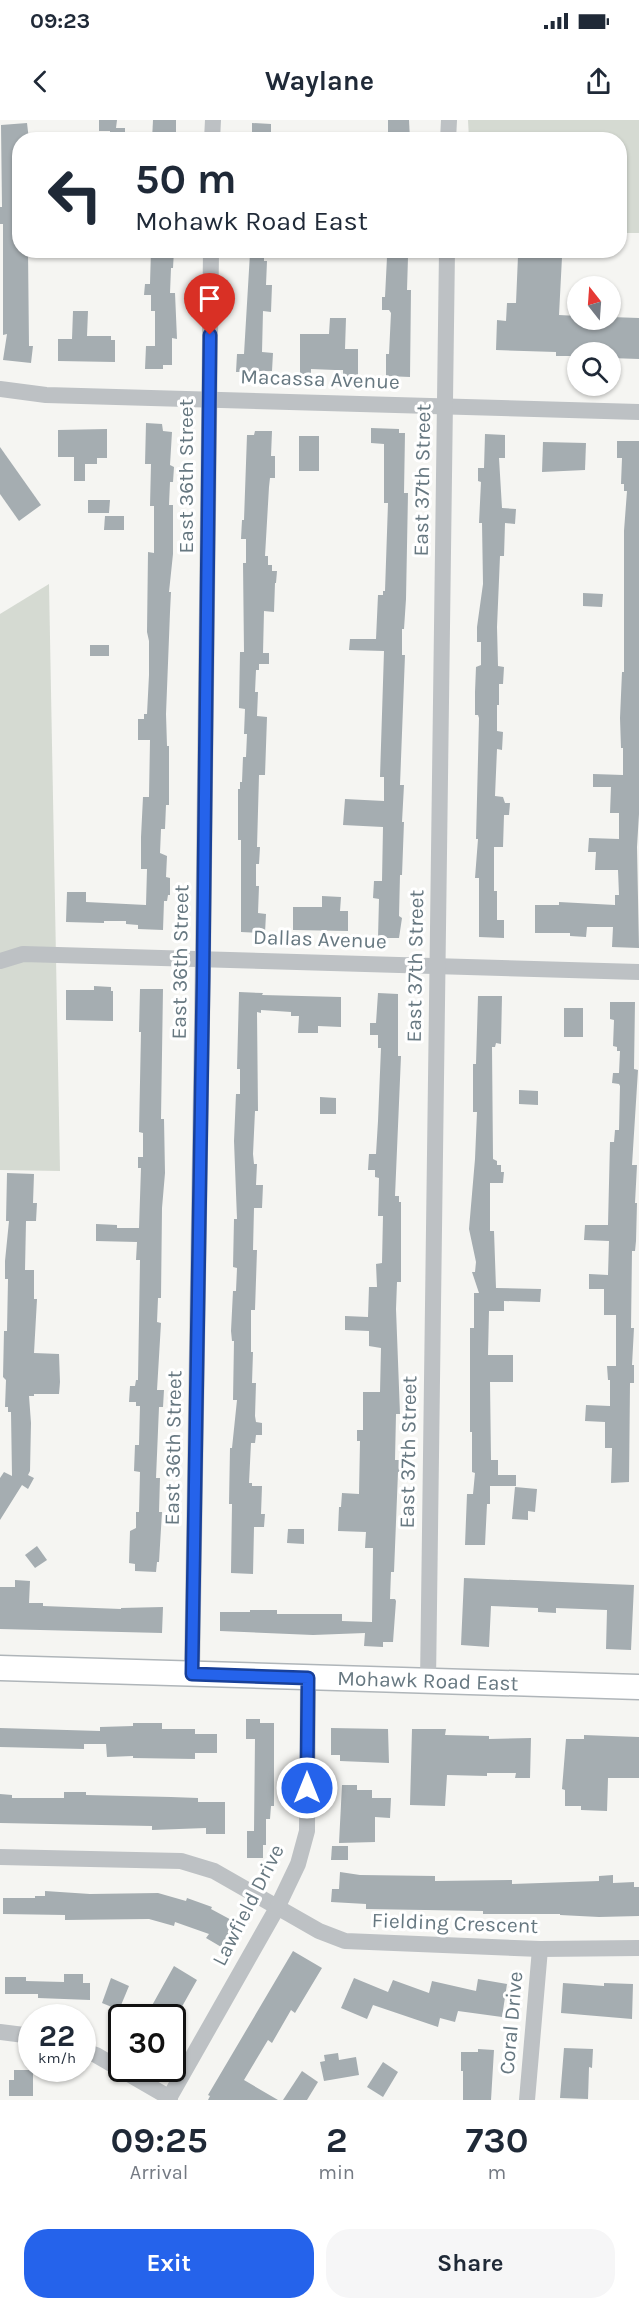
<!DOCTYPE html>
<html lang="en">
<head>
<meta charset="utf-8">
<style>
	:root { --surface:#fff; --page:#f6f6f7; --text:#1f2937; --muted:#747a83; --accent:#2563eb }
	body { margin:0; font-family:Karla,sans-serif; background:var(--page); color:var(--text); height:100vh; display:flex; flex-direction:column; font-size:22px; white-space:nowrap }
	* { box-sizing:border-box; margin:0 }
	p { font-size:20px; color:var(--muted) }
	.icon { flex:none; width:33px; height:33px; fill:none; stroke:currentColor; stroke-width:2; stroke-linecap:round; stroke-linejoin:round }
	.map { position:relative; height:1980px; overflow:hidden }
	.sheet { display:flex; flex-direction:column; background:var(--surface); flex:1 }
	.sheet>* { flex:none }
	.guide { position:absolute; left:12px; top:12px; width:615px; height:126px; border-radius:24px; box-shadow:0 2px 4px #0004; background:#fff; color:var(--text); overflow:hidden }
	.needle { width:39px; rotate:343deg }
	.fabs { position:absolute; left:567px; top:156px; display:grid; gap:12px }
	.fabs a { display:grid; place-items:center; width:54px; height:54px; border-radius:50%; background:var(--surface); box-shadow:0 2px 4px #0004; font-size:30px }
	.speed { position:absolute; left:18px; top:1884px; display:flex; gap:12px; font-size:30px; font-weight:700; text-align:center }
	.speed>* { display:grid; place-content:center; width:78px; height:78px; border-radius:50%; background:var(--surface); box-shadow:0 2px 4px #0004; line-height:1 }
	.speed small { font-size:15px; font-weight:400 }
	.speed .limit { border:3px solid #111; border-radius:9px; background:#fff; color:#111 }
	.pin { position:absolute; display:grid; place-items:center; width:51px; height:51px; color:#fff; margin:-62px -26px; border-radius:50% 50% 50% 0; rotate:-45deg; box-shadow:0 0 6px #0007 }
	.pin .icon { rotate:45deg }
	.me { position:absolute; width:66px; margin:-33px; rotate:0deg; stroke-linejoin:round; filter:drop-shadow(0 0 4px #0008) }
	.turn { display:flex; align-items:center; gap:21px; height:126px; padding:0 24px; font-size:27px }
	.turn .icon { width:78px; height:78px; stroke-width:2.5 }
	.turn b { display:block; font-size:42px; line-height:51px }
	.eta { display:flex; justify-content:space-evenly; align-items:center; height:102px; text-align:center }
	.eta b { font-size:36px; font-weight:700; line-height:42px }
	.action { display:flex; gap:12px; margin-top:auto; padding:12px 24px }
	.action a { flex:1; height:69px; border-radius:24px; background:var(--accent); color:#fff; font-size:24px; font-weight:700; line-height:69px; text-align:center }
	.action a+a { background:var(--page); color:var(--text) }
	.status { display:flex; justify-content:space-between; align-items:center; height:42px; padding:0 30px; background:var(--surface); direction:ltr }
	.status svg { height:16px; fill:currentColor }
	header { display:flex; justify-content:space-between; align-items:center; height:78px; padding:0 24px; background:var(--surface); font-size:27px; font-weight:700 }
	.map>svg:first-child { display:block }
	.green { fill:#d5dad2 }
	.building { fill:#a5adb1 }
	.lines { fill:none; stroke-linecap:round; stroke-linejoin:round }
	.secondary-casing { stroke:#afb5b9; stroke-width:27 }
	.street { stroke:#bdc1c4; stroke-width:16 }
	.secondary { stroke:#fff; stroke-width:24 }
	.route-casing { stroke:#184099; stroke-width:15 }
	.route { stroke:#2563eb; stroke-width:10 }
	.labels { text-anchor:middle; stroke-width:6; stroke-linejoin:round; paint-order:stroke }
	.street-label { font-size:21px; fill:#677881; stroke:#fff }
</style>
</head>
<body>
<div class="status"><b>09:23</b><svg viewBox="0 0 49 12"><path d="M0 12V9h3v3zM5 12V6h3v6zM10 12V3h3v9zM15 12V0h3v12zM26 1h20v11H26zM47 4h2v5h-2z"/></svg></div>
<header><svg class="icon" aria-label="back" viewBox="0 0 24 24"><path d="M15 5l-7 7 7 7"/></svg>Waylane<svg class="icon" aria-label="share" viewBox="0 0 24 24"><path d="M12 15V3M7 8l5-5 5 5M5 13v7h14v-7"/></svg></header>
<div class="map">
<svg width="639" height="1980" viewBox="0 0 639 1980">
	<rect width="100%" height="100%" fill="#f5f5f2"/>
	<g class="green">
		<path d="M468 0H639V113H620V20L469 19Z"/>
		<path d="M49 464 60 1051 0 1050V494Z"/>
	</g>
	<g class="building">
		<path d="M99 0H117L116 8H125V20H110V11H99Z"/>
		<path d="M153 0H176V18L152 20Z"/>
		<path d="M388 0H409L410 20H388Z"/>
		<path d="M27 3 29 20H20V130H28L29 226H33L31 243 3 240 7 214 3 215V104H0V87H2L1 5Z"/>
		<path d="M252 3 271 4V20H252Z"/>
		<path d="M151 130H174L173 148H171L170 173H175L177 219 172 218V245H163V249H145L146 226H155V191H151V175H144L145 164H150Z"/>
		<path d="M250 133 264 134V141H267L266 165H272L271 192 263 191 262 232 273 233 272 251 236 252 237 234H244Z"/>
		<path d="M518 136 562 137 559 195 578 196V200H610V197L639 198V239L610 238V232H578V236H556V232L496 230 497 200 506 201 507 183H516Z"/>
		<path d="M387 137H408L407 170H411L410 257 386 256V234H389L391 193 389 190H382V177H385Z"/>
		<path d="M73 191H88L87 216H111V220H115V242L58 241V219H72Z"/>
		<path d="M330 198H346L345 229H358V256L343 257V250H335L311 249V254H300V214H329Z"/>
		<path d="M146 303 162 304 163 311 172 312 170 345 174 347 173 362H170L169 385H173V434L169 472H171L170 492 166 594 167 626H169V685H166L165 709H161L160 733 167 736 166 757 170 758V775H168L167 781H164L163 810 138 809V805L126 804V801H104V803L66 802 67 772H86V782L146 785 147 749H141V717L143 677H149L150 620H138V599H144V594H147L149 555V521L147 512 148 432 154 433V386H150L151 344H145Z"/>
		<path d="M371 308 399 309V313H405L404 373H408L406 479 404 509H402V535H405L400 665H404L402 702H404L402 755H400L399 796 402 798 399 818H378L379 779 373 778 374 761H382L383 707 343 705 345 679 384 681V657H380L384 531 349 530 350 519H376L378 475H383V471H385L388 383H384V324L371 323Z"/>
		<path d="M107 309V338H97V344H85V361H74V337H58V310Z"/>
		<path d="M255 311H272L271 336H275V358H270L269 367 265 436H268V445H272V451H277L276 463H275L274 492 264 491 263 533H269V544H259V550H256L255 572H258L257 596 267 597 265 655H259L257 727H260L259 744H256V766H259L258 793 266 794 265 813 241 812V720H238V669H240V662H242L243 637H246L247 614H244L245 589 239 588 240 532H244L243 443H246V419H241L242 400H244L247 315H254Z"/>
		<path d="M485 314 505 315V338H499L502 388 516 389 515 404 505 403 504 436H500L497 507 498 546 504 547 503 564H499V585H497V611L503 612 502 630 497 629 495 676 503 677 505 683H510L509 695H504L503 727H494V771H497V800H504V818L479 817V758H475L478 719H476L479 598 478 595H475V572L476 547 481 545V522H477V507L483 464 482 403H479L481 362 478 361V348H484Z"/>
		<rect x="299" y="316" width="20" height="35"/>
		<path d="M617 321H639V694L637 727 639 828 612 827 613 807H587L586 817 570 816V813H535V785H559V782L615 785V775H619L618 750H595L596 732H588L589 718 619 719V693H610L611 667H593V654L623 655V628H621L620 598 622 552H624V411L627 371H624V364H621L622 338H617Z"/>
		<path d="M543 322 586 323 585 350 542 352Z"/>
		<path d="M0 327 41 385 19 401 0 374Z"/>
		<path d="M88 380H110L109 393H88Z"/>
		<path d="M105 396H124V410H104Z"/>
		<path d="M583 473 603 474 602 487 583 486Z"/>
		<rect x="90" y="525" width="19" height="11"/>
		<path d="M322 776 341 777 340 791H348V811L293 810V787H322Z"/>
		<path d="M94 866 111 867V871H113V901L66 900V870H94Z"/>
		<path d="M140 869H163L161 999H164L165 1053 162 1088 161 1178H158L157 1202 161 1203 157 1270H164L163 1287H159L156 1358H160L159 1392H162L159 1442H157L156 1452 135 1451V1444L129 1443 130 1411 136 1408V1392H139L140 1352 134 1351 135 1325H139L140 1286H136V1282H129L130 1266H135L136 1260H138L140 1140H136L137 1122 96 1121V1104L117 1105V1108H139L141 1048H138V1037H143V1013L139 1012 141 912H139Z"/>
		<path d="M239 872 263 873 262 875 341 877V907L318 906V913H298L299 896H291V892L261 890V893L257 892 258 991H255L253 1034 254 1044H257L256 1065H263L262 1088H254L253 1130H257L255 1190H251V1232H253L252 1263H256L255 1296 256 1302 262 1303V1315H256L255 1323H251L249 1363H252V1366H262L261 1394H265L264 1407H254L253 1454 231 1453 232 1384H229L230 1328H232L237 1280H233L234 1221H232L231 1211 233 1171H236L237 1148 233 1147 234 1099H237L234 1021 236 974H240V949H237Z"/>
		<path d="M378 873 398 874V936H401L395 1076H399V1082H401V1162H397L396 1189 400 1294H396L395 1340H400V1352H398L394 1452H391L390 1479H395L396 1481 393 1522H383V1527L364 1526 365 1513 313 1515 220 1511V1492H250V1490H277V1494H342V1501L372 1502 373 1428H365L366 1412 338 1411 339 1387H341L342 1373 359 1374 360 1321H357V1310H363V1272H380L381 1228 369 1226V1211L345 1210V1196L368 1197 369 1167H377L376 1144 382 1143 383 1096H378L379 1058 375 1057V1050H368L369 1034H376L378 1001 381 928H378V915H370V903H376Z"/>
		<path d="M478 876H502L501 924 496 923 495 927H492L493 1039 497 1041V1045H501V1052H504L503 1063H490V1111H494L496 1168 541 1169 540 1182 504 1181V1191H489L488 1235H513V1262H490L491 1340H498V1355H516V1366H490V1384H487L485 1425H465L467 1374H473L475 1353 472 1352V1312H470V1208H474V1173H479L472 1152H475L476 1142 469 1109 475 1039 477 992H473V944H476Z"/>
		<path d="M610 882H635L634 949 638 950 632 1045H637L635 1083H637L636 1121 635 1131H632L631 1208H634L632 1245H634V1263H630L629 1362 611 1363 612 1328H605V1302L585 1301 586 1285 610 1286V1260H608L607 1246H616V1195H604V1169H589V1154L608 1155 609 1121 584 1120 585 1105H608L610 1022H614L615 1010H619L620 966 619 964 612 963 613 953H619L620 931H617V927L613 926 614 900 610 899Z"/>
		<rect x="564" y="888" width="19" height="29"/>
		<path d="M519 970 538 971V985L519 984Z"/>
		<path d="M320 977 336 978V994H320Z"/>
		<path d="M7 1053 34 1054 33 1083H37L36 1101H26L25 1150H34V1179H37L34 1233 59 1234 60 1262 59 1274H34V1276H29L31 1303 30 1351 28 1355 34 1358 28 1369 22 1365 0 1400V1358L4 1352 12 1356 11 1292H8V1287H5L6 1260 3 1257 4 1211H7L8 1159H5V1141L9 1101H6Z"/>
		<path d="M515 1367 537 1369 535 1392 528 1391V1400L512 1399Z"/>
		<path d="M288 1409H304V1424L287 1423Z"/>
		<path d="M37 1426 47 1440 35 1448 25 1435Z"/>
		<path d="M464 1458 634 1465 631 1530 606 1529 607 1490 556 1488V1493L538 1492V1488L491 1486 489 1527 461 1525Z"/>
		<path d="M15 1460 30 1461 29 1483H43V1486L121 1489V1488L163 1487 162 1513 0 1509V1467H15Z"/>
		<path d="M246 1599H260V1603H274V1686H271L270 1699H266V1725H263V1738H247V1711H254L255 1619H246Z"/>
		<path d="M133 1603H162V1609H195V1614H217V1633H195V1639L133 1638V1636L107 1637 106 1624H84V1629L0 1627V1608L100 1611V1607L133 1606Z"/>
		<path d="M331 1608 388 1609 389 1643 340 1641V1635H331Z"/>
		<path d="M412 1609H446L445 1615 489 1616V1619L531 1618 530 1658H515L516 1653H487V1656L447 1655 445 1686 410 1685Z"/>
		<path d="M584 1615 639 1617V1658H608L607 1691 581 1690V1686H565V1670L562 1669 566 1619H584Z"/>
		<path d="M342 1665H357V1670H372V1678H391L390 1698 375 1697V1722L339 1723Z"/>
		<path d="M64 1672H86V1675L171 1677 198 1678V1682H225V1714H206V1708L152 1710V1706L0 1703V1674L12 1675V1678H64Z"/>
		<path d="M332 1726H348V1740H331Z"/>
		<path d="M340 1752 360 1755 435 1756V1761L512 1760V1764L599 1761V1756L613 1755V1763L634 1762V1767H639V1796L599 1797 560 1795V1794H483V1791L366 1789V1784L331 1782 332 1769H339Z"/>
		<path d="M45 1771 90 1774 158 1773 186 1781 187 1778 212 1787 211 1789 237 1803 223 1828 206 1818 209 1814 175 1802 174 1806 149 1799 65 1800V1795L3 1794V1778H35V1776H45Z"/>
		<path d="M293 1831 322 1848 295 1893 291 1890 272 1923 268 1920 244 1960 278 1980H208L210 1976 208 1975Z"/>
		<path d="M174 1846 197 1860 184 1883 176 1898H145Z"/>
		<path d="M64 1854H83V1863H90V1880L38 1878V1874H5V1857H26V1861L64 1862Z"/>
		<path d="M111 1858 129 1866 119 1890 102 1883Z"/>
		<path d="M354 1858 388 1872 393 1860 429 1873 432 1861 476 1871 478 1859 507 1864 502 1897 458 1891 455 1902 440 1898 438 1907 373 1885 367 1899 341 1888Z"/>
		<path d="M563 1863 604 1866V1863L633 1864 632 1899 561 1893Z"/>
		<path d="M564 1928 593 1929 592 1948 589 1947 588 1979 560 1978Z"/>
		<path d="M478 1929 494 1930 491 1980H463V1951H461V1932H478Z"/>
		<path d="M338 1933 339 1940 356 1937 359 1955 324 1961 320 1942 325 1941 324 1935Z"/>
		<path d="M383 1942 398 1952 383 1977 367 1967Z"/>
		<path d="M14 1950H33V1976H9V1960H14Z"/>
		<path d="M302 1951 318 1962 307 1980H283Z"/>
	</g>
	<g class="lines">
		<g class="secondary-casing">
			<g id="secondary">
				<path id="s1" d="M0 1548 639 1567"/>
			</g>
		</g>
		<g class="street">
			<path d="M212 20 213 0"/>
			<path d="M448 20 449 0"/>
			<path d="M0 269 46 275 639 292"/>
			<path d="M0 841 23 834 639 852"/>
			<path d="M192 1554 203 838 211 130"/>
			<path d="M428 1562 447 130"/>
			<path d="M0 1737 181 1741 214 1751 319 1811 345 1821 540 1829 639 1828"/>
			<path d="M0 1912 32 1916"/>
			<path d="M82 1930 96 1935 170 1978"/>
			<path d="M168 1980 277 1788 298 1744 307 1711 308 1558"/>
			<path d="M527 1980 540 1829"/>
		</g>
		<use href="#secondary" class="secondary"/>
	</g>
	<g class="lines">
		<g class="route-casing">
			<path id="route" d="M210 215 203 861 192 1554 308 1558 307 1668"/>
		</g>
		<use href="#route" class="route"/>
	</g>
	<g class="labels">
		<g class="street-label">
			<text transform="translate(320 259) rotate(2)" y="7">Macassa Avenue</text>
			<text transform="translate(186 356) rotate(-90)" y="7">East 36th Street</text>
			<text transform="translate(422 360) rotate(-89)" y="7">East 37th Street</text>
			<text transform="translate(320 819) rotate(2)" y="7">Dallas Avenue</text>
			<text transform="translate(180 842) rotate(-89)" y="7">East 36th Street</text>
			<text transform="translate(415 846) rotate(-89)" y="7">East 37th Street</text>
			<text transform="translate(173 1328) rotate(-89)" y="7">East 36th Street</text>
			<text transform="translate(408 1332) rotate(-89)" y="7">East 37th Street</text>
			<text dy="7" stroke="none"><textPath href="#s1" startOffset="428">Mohawk Road East</textPath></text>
			<text transform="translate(248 1785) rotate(-63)" y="7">Lawfield Drive</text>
			<text transform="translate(455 1803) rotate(2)" y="7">Fielding Crescent</text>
			<text transform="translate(511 1903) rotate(-85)" y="7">Coral Drive</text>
		</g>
	</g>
</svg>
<div class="fabs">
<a><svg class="needle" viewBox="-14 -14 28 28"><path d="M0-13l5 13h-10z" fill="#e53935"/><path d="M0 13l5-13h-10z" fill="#747a83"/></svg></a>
<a><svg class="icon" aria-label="search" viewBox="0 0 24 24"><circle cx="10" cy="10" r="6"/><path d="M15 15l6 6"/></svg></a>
</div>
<div class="speed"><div>22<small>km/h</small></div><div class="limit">30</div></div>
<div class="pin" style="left:210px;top:215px;background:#d93025"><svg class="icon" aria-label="arrive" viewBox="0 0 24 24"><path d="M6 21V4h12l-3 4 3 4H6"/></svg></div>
<svg class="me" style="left:307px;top:1668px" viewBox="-20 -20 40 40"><circle r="17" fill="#2563eb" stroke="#fff" stroke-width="3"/><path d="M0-11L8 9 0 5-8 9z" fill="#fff"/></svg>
<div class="guide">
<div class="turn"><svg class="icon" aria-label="left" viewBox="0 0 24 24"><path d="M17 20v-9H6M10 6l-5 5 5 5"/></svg><div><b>50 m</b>Mohawk Road East</div></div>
</div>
</div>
<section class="sheet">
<div class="eta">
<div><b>09:25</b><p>Arrival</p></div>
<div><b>2</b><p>min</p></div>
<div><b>730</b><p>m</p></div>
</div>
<div class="action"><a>Exit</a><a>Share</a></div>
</section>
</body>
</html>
